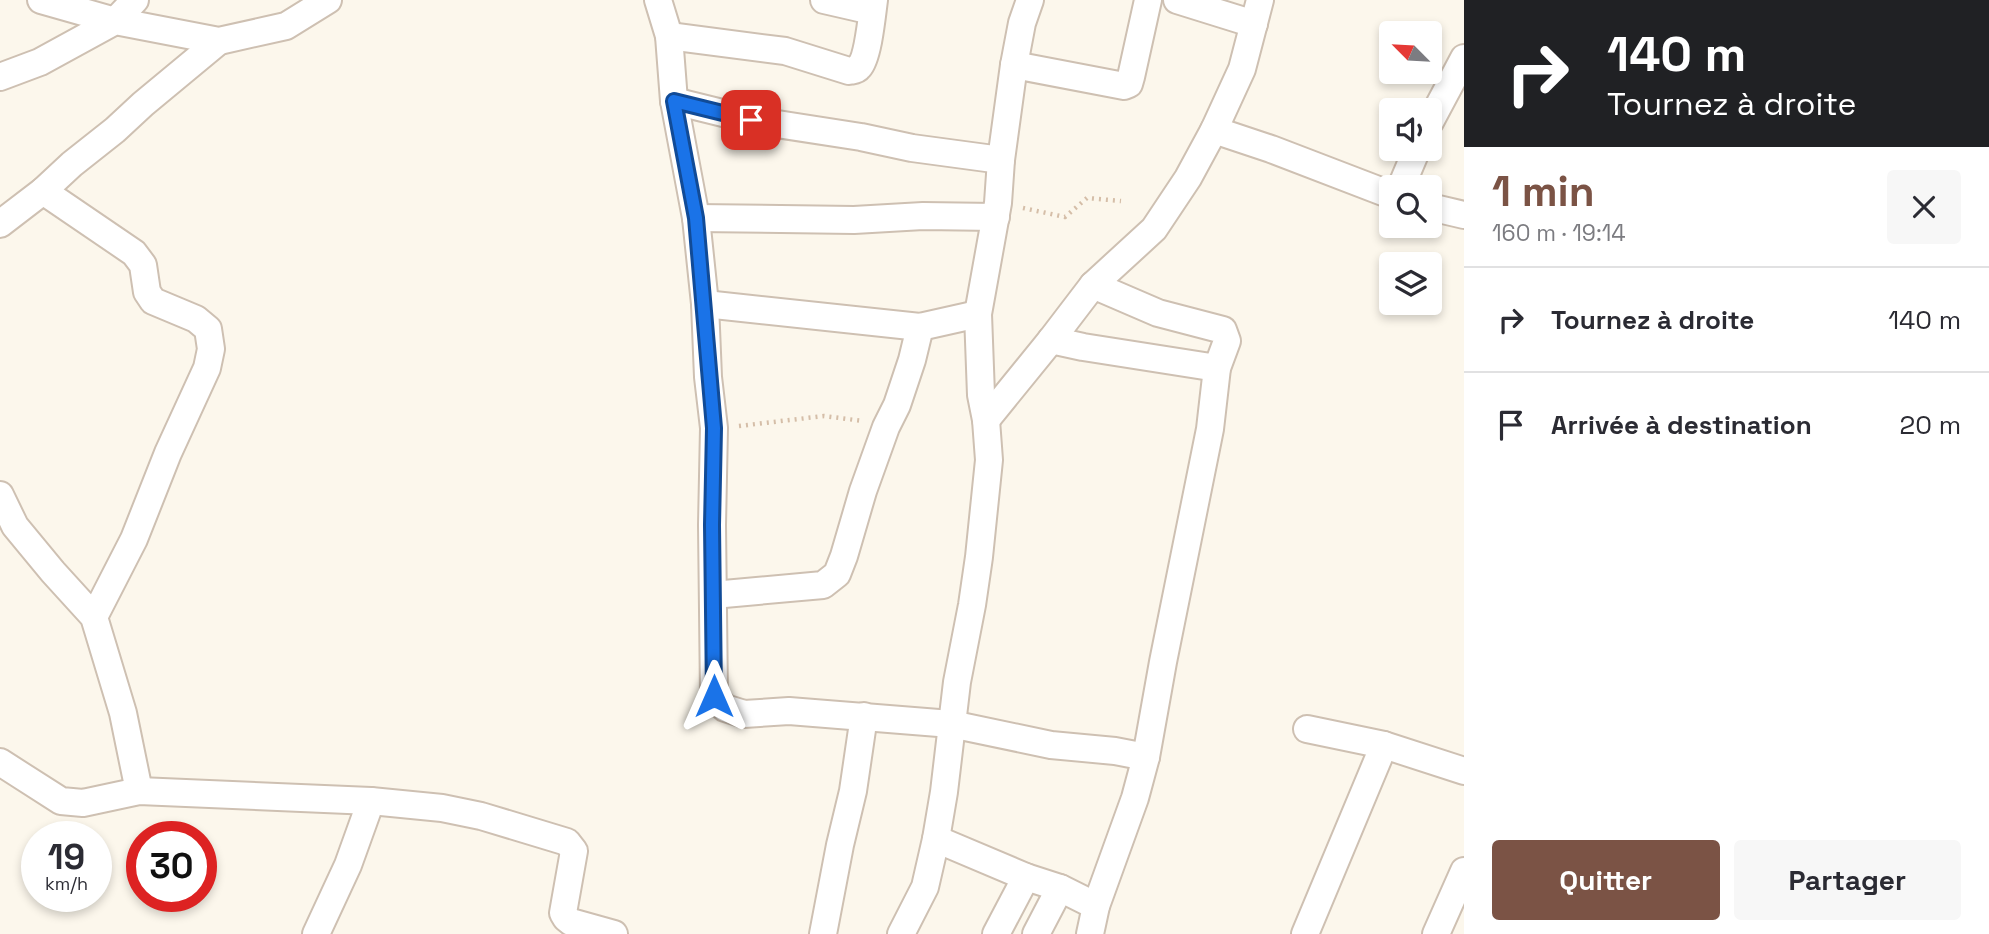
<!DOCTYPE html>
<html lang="fr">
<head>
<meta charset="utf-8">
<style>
	:root { --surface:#fff; --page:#f7f7f7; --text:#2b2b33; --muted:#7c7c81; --line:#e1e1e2; --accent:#7b5345 }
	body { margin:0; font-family:"Space Grotesk",sans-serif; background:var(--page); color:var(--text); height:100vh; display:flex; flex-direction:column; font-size:26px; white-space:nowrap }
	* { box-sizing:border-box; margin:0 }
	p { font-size:23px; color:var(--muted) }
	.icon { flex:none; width:38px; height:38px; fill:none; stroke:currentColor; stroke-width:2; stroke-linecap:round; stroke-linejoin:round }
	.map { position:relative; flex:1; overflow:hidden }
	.drawer { display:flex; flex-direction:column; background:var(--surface); width:525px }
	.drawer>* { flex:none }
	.guide { background:#202124; color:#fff; overflow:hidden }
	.needle { width:46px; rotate:294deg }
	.fabs { position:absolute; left:1379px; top:21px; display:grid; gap:14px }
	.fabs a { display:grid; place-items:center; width:63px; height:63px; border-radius:7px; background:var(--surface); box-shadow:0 4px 10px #0003; font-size:35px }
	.speed { position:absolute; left:21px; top:821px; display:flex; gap:14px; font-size:35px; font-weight:700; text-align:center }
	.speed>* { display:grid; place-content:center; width:91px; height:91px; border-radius:50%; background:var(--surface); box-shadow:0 4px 10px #0003; line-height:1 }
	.speed small { font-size:18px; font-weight:400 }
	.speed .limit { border:10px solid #d22; background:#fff; color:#111 }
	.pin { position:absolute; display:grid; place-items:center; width:60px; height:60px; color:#fff; margin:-30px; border-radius:14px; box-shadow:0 4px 10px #0006 }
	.me { position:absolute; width:77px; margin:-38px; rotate:0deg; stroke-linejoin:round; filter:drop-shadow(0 0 5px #0008) }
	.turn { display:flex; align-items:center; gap:24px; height:147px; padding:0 28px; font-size:32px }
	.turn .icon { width:91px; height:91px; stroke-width:2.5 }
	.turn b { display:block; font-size:49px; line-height:60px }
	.round { display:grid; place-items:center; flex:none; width:74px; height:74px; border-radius:7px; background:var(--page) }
	.summary { display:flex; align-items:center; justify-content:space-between; height:119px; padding:0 28px }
	h1 { font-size:42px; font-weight:600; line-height:52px; color:var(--accent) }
	.button { display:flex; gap:14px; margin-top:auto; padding:14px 28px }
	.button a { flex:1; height:80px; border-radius:7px; background:var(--accent); color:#fff; font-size:28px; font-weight:600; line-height:80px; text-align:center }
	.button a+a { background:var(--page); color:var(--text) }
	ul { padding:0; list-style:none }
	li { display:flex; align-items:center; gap:21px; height:105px; padding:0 28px; border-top:2px solid var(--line) }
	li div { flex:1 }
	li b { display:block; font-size:26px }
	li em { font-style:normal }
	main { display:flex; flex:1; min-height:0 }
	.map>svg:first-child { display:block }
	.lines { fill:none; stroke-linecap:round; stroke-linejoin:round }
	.minor-casing { stroke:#cec0b2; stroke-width:30 }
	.path { stroke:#d5bea8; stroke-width:4.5; stroke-dasharray:2 5; stroke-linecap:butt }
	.minor { stroke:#fff; stroke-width:26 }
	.route-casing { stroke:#114b97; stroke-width:18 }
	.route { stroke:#1a73e8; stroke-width:12 }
</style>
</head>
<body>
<main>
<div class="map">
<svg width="1464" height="934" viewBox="0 0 1464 934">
	<rect width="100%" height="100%" fill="#fcf7ec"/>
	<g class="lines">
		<g class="minor-casing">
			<g id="minor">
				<path d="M41 0 115 21 135 0"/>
				<path d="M658 0 669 36 674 101 696 218 705 304 708 377 714 428 712 525 714 696 725 708 744 714 789 711 951 724 1051 745 1115 751 1146 757"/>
				<path d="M824 0 872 11"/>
				<path d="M1177 0 1254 24"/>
				<path d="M669 36 785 51 849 71C853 70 856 71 859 67 868 58 872 15 874 0"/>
				<path d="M1014 65 1124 86 1129 84 1131 77 1148 0"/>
				<path d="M0 77 40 62 115 21 219 41 286 26 328 0"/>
				<path d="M674 101 751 120 861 137 912 148 1001 160"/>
				<path d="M1430 122 1464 58"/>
				<path d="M1214 130 1271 149 1391 195"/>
				<path d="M1401 187 1417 149"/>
				<path d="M43 191 134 253 143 265 147 292 153 301 196 319 208 329 211 349 207 368 168 453 134 539 94 617"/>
				<path d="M1430 207 1464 215"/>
				<path d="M696 218 854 220 923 216 996 217"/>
				<path d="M0 224 43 191 72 164 115 130 143 104 219 41"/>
				<path d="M705 304 920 327 978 314"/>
				<path d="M1051 340 1083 347 1217 368"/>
				<path d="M986 420 1051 340 1093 285 1154 229 1188 178 1214 130 1242 69 1260 0"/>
				<path d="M0 495 15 526 53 572 94 617 123 713 139 791"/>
				<path d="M713 595 823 585 837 574 844 556 863 491 886 427 897 405 912 360 920 327"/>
				<path d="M1307 729 1384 745 1464 771"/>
				<path d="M0 762 61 801 83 803 139 791 371 801 442 808 481 816 567 842 574 851 563 913 566 918 571 922 614 934"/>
				<path d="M936 839 1026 877 1060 888 1096 906"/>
				<path d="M316 934 348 865 371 801"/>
				<path d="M823 934 840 845 853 791 864 716"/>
				<path d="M901 934 925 887 936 839 944 792 957 682 972 605 979 557 989 460 986 420 981 395 978 314 998 203 1001 160 1014 65 1022 23 1030 0"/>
				<path d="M996 934 1026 877"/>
				<path d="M1036 934 1060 888"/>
				<path d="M1090 934 1096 906 1135 798 1146 757 1163 662 1210 429 1217 368 1227 341 1223 330 1158 313 1093 285"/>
				<path d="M1305 934 1384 745"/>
				<path d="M1436 934 1464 871"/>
			</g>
		</g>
		<g class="path">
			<path d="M1023 208 1065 217 1087 198 1121 201"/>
			<path d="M739 426 824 416 863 421"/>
		</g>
		<use href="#minor" class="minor"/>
	</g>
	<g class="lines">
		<g class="route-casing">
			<path id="route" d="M714 696 712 525 714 428 696 218 674 101 751 120"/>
		</g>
		<use href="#route" class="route"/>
	</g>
</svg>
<div class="fabs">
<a><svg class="needle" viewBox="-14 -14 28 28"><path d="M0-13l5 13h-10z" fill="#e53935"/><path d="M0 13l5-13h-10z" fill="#7c7c81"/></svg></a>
<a><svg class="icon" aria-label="sound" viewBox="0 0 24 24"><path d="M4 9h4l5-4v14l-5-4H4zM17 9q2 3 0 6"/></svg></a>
<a><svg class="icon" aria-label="search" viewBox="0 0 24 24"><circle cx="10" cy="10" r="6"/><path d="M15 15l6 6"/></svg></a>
<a><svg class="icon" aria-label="layers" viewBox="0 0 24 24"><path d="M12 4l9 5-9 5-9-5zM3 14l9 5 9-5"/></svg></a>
</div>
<div class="speed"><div>19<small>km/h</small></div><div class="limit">30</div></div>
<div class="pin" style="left:751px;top:120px;background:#d93025"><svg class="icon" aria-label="arrive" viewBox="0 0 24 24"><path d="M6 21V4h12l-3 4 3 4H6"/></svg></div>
<svg class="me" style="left:714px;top:696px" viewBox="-20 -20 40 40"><path d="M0-17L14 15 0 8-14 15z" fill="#1a73e8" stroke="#fff" stroke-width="4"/></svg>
</div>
<section class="drawer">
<div class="guide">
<div class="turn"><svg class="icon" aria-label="right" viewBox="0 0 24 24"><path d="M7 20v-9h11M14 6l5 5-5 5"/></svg><div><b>140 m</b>Tournez à droite</div></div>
</div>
<div class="summary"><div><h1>1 min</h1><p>160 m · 19:14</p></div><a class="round"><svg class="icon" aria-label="close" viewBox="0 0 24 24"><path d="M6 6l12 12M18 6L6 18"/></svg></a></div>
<ul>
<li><svg class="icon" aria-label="right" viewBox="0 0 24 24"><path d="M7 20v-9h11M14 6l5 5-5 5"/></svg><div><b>Tournez à droite</b></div><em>140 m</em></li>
<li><svg class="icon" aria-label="arrive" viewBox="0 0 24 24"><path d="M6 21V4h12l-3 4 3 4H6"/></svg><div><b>Arrivée à destination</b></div><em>20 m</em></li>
</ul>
<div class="button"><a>Quitter</a><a>Partager</a></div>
</section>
</main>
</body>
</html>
